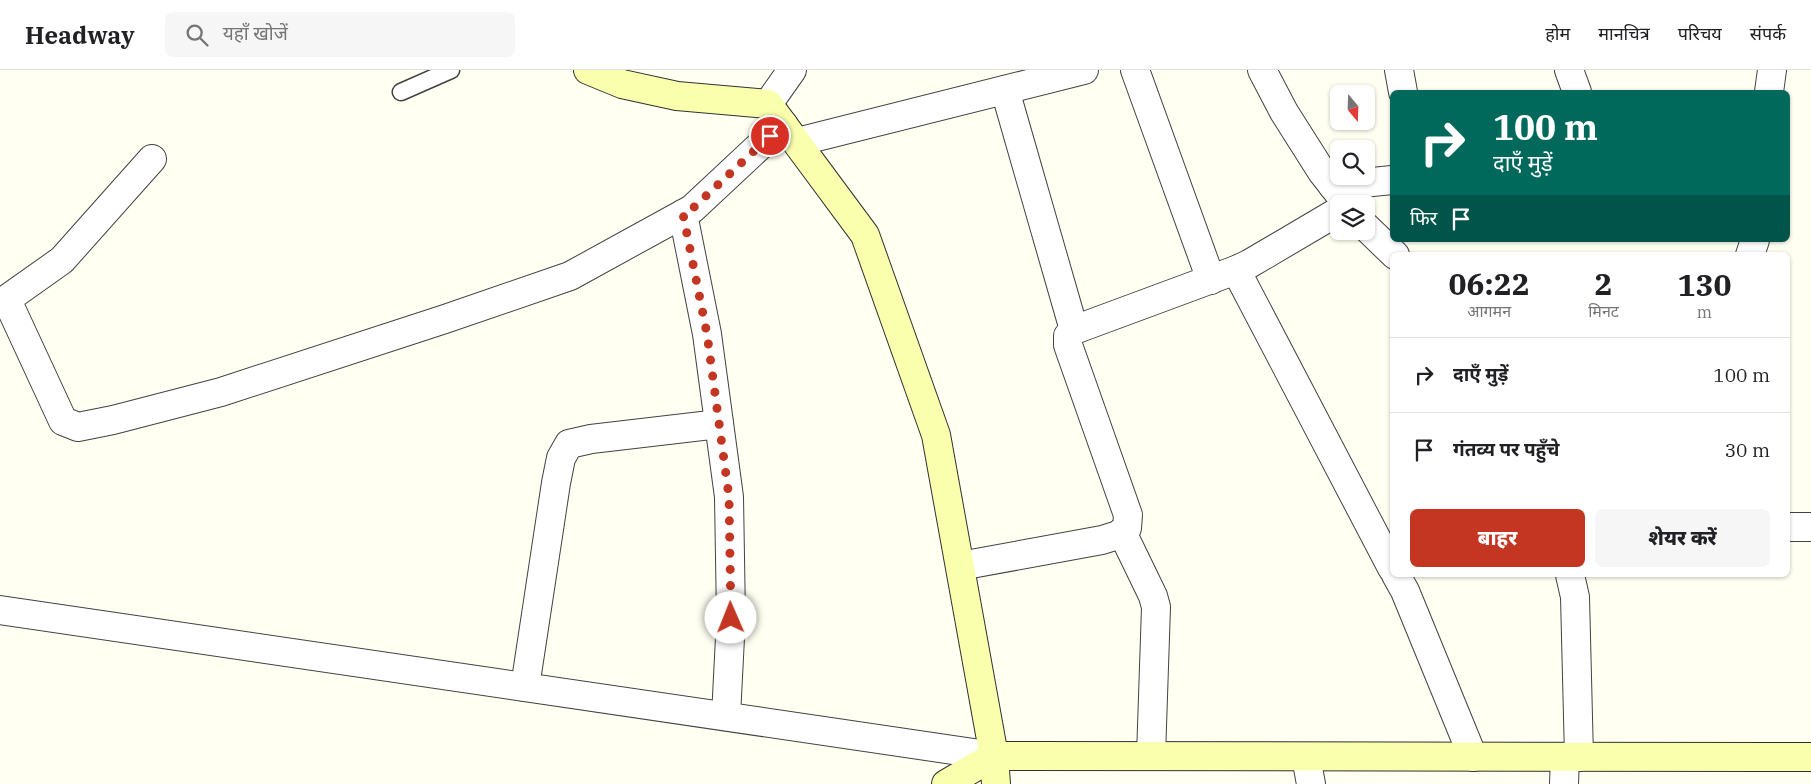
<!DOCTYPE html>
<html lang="hi">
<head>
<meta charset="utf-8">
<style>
	:root { --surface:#fff; --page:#f6f6f6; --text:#202124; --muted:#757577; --line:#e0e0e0; --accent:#c53622 }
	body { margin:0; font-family:"IBM Plex Serif","Noto Sans Devanagari",serif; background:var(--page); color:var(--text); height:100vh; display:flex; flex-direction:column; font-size:19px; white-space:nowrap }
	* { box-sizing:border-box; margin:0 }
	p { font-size:16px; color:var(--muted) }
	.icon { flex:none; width:28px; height:28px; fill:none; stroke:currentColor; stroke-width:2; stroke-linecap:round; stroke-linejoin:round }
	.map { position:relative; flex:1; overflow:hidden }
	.sheet { position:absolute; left:1390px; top:182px; width:400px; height:325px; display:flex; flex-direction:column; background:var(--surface); border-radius:8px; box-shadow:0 1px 4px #0004 }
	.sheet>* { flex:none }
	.guide { position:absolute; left:1390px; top:20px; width:400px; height:152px; border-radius:8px; box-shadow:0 1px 4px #0004; background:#00695c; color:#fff; overflow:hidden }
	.needle { width:32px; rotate:161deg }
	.buttons { position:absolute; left:1330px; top:15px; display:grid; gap:10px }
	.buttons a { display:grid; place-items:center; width:45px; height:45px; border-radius:8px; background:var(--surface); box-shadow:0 1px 4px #0004; font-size:25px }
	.pin { position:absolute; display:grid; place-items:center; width:42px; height:42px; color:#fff; margin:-21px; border:2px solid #fff; border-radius:50%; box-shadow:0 1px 5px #0007 }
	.me { position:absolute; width:55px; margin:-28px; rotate:359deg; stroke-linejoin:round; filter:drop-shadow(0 0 4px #0008) }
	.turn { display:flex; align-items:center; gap:18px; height:105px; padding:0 20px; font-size:22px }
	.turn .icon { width:65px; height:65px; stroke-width:2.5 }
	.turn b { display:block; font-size:35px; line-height:42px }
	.then { display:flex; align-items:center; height:48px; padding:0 20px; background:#0003; gap:10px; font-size:19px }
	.eta { display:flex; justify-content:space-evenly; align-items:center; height:85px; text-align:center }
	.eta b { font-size:30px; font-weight:800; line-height:35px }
	.button { display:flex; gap:10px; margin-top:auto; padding:10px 20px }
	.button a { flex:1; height:58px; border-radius:8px; background:var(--accent); color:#fff; font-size:20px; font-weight:800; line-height:58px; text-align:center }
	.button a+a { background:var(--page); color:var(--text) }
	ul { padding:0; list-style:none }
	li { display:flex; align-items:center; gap:15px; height:75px; padding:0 20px; border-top:1px solid var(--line) }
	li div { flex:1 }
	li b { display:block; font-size:19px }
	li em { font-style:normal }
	header { display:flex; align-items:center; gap:30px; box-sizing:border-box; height:70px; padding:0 25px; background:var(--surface); border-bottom:1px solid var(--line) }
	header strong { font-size:24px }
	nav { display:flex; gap:28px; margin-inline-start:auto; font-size:18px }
	.search { width:350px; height:45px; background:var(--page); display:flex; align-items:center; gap:12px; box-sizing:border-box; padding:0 18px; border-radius:8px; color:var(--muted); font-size:19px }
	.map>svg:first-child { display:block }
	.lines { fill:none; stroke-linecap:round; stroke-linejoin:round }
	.lane-casing { stroke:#424242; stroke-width:19 }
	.street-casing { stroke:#424242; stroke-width:30 }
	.secondary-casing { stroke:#313131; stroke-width:30 }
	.lane { stroke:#fff; stroke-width:16 }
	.street { stroke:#fff; stroke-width:28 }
	.secondary { stroke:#faffad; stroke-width:28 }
	.route { stroke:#c53622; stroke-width:9; stroke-dasharray:0 16.2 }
</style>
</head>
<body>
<header>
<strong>Headway</strong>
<div class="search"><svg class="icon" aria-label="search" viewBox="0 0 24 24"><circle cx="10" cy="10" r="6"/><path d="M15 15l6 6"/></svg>यहाँ खोजें</div>
<nav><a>होम</a><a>मानचित्र</a><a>परिचय</a><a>संपर्क</a></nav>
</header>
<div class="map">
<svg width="1811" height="714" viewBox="0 0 1811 714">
	<rect width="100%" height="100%" fill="#fffff2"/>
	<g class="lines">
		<g class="lane-casing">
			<path id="lane" d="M401 22 451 0"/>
		</g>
		<g class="street-casing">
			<g id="street">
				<path d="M1135 0 1211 210"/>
				<path d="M1262 0 1284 42 1322 102 1347 134"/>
				<path d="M1399 0 1403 22"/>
				<path d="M1569 0 1577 22"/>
				<path d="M1005 20 1074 260"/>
				<path d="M1769 22 1772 0"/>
				<path d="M768 34 792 0"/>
				<path d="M797 72 1084 0"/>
				<path d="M1333 116 1392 110"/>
				<path d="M683 144 707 264 729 427 731 548 726 646"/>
				<path d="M1366 157 1395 185"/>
				<path d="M1750 185 1755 170"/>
				<path d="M1236 200 1392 498"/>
				<path d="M7 230 63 351 78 357 113 350 221 322 445 249 570 206 692 139 783 54"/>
				<path d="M0 234 62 190 152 89"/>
				<path d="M1788 457H1811"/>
				<path d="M1122 462 1153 526 1156 537 1151 686"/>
				<path d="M960 496 1102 470 1118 465 1127 458 1128 445 1068 275V266L1074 260 1236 200 1249 194 1339 141"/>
				<path d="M1396 505 1405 521 1473 687"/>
				<path d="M1570 505 1575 527 1579 687"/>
				<path d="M0 540 994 686"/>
				<path d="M525 617 556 413 561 388 569 374 591 369 719 354"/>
				<path d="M1306 687 1311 714"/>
				<path d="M1564 714 1565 687"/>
			</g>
		</g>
		<g class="secondary-casing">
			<g id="secondary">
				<path d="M588 0 622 14 677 26 768 34 865 165 936 365 994 686 996 714"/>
				<path d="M946 714 994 686 1811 687"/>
			</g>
		</g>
		<use href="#lane" class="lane"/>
		<use href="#street" class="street"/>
		<use href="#secondary" class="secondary"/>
	</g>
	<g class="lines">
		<path class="route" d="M731 548 729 427 707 264 683 144 692 139 770 66"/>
	</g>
</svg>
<div class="buttons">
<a><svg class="needle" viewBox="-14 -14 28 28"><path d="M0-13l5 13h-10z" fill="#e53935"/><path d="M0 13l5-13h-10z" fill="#757577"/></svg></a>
<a><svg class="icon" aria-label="search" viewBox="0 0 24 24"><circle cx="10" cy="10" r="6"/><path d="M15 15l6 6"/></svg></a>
<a><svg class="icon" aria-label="layers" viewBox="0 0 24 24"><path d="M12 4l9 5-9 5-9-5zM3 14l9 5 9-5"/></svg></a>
</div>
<div class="pin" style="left:770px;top:66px;background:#d93025"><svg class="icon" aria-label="arrive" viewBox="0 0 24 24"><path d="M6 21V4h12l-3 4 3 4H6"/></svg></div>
<svg class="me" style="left:731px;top:548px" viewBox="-20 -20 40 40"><circle r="19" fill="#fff"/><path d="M0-13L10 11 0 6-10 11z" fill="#c53622"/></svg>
<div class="guide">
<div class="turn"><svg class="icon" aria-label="right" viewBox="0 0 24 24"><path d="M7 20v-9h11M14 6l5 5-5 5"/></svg><div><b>100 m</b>दाएँ मुड़ें</div></div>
<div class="then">फिर<svg class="icon" aria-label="arrive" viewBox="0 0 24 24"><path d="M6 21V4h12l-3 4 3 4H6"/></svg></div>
</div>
<section class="sheet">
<div class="eta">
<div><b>06:22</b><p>आगमन</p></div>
<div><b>2</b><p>मिनट</p></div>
<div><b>130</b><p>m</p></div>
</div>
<ul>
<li><svg class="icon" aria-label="right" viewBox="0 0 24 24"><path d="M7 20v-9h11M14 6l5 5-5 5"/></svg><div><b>दाएँ मुड़ें</b></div><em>100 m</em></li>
<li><svg class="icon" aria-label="arrive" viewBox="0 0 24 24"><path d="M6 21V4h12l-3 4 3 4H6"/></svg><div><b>गंतव्य पर पहुँचे</b></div><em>30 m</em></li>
</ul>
<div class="button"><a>बाहर</a><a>शेयर करें</a></div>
</section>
</div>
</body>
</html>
